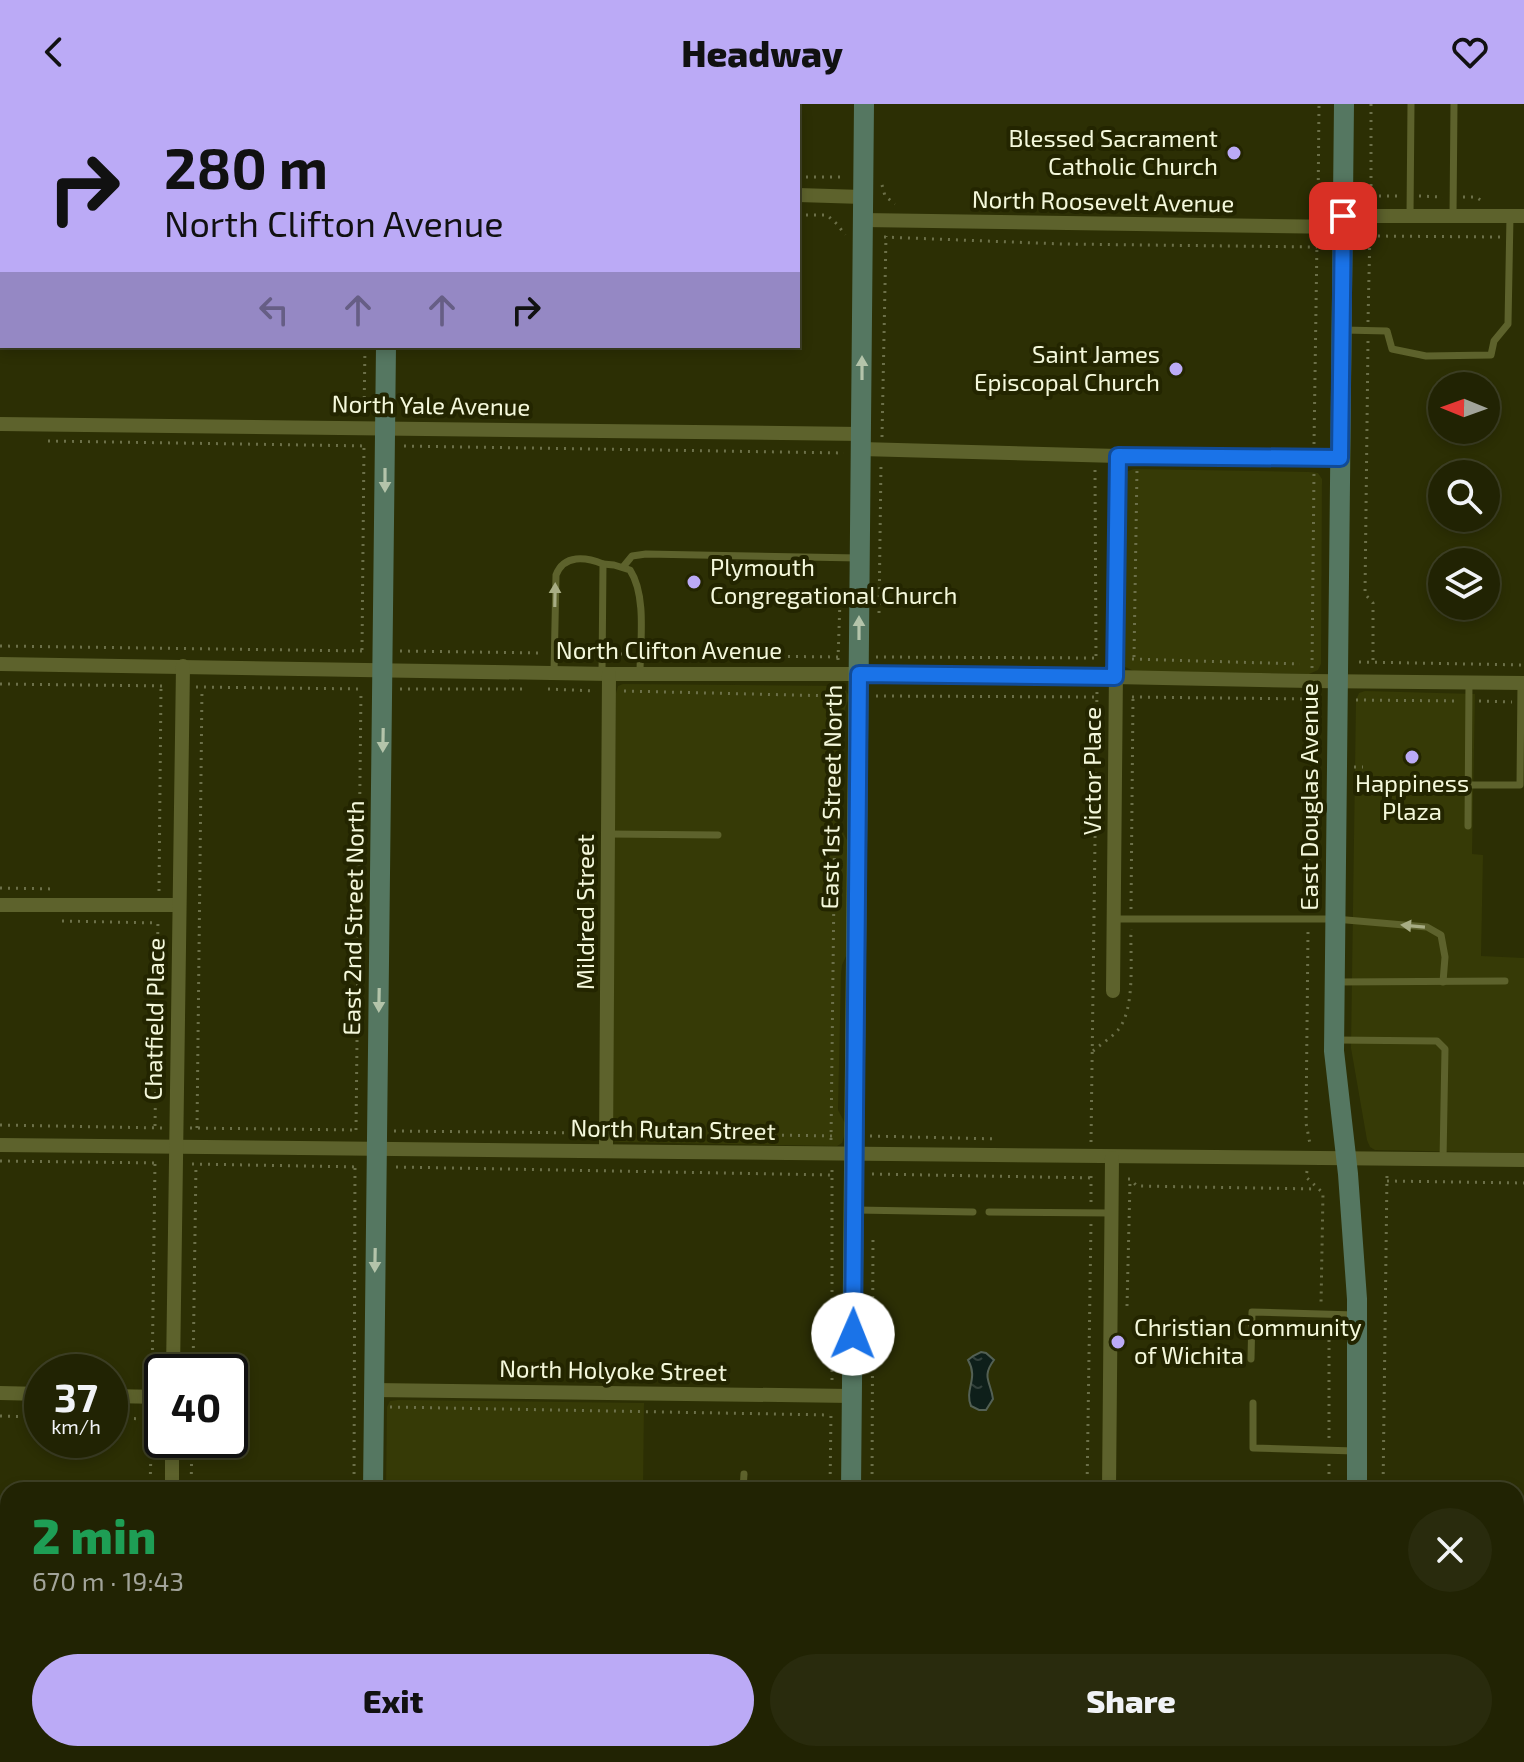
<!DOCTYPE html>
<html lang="en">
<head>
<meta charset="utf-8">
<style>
	:root { --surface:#212303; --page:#292b0d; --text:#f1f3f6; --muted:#a2a49a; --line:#3e4025; --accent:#bbaaf6 }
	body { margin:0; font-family:"Exo 2",sans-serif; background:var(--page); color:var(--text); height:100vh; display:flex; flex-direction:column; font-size:30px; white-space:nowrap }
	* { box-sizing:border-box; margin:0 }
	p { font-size:26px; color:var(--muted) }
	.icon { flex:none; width:44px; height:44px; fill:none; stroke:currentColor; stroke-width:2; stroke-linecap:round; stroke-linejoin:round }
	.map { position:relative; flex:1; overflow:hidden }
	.side { position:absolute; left:0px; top:1378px; width:1524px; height:280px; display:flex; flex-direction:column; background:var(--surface); border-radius:24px 24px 0 0; box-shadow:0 4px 12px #0003,0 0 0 2px var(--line) }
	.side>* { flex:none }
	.banner { position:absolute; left:0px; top:0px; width:800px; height:244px; box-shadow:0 4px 12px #0003,0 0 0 2px var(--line); background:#bbaaf6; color:#111; overflow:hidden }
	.needle { width:52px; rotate:271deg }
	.fabs { position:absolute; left:1428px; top:268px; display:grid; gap:16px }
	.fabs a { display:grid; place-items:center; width:72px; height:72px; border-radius:50%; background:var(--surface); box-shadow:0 4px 12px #0003,0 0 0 2px var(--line); font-size:40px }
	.speed { position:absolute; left:24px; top:1250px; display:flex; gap:16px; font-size:40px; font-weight:700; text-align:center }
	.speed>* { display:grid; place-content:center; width:104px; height:104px; border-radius:50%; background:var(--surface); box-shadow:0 4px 12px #0003,0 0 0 2px var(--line); line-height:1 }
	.speed small { font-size:20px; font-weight:400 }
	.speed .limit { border:4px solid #111; border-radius:12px; background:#fff; color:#111 }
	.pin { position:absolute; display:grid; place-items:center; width:68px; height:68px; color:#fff; margin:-34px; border-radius:16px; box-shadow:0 4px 12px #0006 }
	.me { position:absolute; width:88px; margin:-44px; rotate:1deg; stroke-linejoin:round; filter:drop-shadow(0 0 6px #0008) }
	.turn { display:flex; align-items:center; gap:28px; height:168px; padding:0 32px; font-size:36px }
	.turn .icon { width:104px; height:104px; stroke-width:2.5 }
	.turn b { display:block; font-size:56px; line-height:68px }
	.lanes { display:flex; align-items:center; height:76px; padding:0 32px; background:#0003; justify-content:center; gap:40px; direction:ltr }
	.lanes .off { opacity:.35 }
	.round { display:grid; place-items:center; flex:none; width:84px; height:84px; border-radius:42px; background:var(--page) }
	.summary { display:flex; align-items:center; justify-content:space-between; height:136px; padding:0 32px }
	h1 { font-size:48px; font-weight:800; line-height:60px; color:#1e9e55 }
	.primary-button { display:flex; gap:16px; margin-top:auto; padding:16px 32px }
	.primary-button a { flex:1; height:92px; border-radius:48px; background:var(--accent); color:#111; font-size:32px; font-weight:800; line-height:92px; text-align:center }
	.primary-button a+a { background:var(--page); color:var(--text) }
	header { display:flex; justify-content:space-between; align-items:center; height:104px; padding:0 32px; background:var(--accent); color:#111; font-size:36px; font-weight:800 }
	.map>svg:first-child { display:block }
	.built { fill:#363a06 }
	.water { fill:url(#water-ripples); stroke:#536054; stroke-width:2 }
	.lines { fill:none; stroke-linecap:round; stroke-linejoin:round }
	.path { stroke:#6c7049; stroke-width:3; stroke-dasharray:2 6; stroke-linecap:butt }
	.lane { stroke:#5d622c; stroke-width:7 }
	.street { stroke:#5d622c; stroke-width:14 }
	.secondary { stroke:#557761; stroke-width:20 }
	.oneway { fill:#b4c4aa }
	.oneway2 { fill:#a8ad84 }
	.route-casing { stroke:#114b97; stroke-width:20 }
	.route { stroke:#1a73e8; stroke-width:14 }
	.poi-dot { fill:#bbaaf6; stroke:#232500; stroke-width:3 }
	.labels { text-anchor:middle; stroke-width:8; stroke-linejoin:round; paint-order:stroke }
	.poi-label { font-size:24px; fill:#f4f8db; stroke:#232500; text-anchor:end }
	.street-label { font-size:24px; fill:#f4f8db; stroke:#232500 }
</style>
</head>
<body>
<header><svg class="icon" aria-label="back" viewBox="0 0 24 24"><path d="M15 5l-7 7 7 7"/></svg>Headway<svg class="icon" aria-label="heart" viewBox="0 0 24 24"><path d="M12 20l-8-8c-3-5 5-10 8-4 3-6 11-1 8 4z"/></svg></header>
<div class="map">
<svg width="1524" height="1658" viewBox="0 0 1524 1658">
	<defs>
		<pattern id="water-ripples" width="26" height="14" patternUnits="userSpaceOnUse" patternTransform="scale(2)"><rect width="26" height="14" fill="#0e1f1a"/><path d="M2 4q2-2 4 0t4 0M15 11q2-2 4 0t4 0" fill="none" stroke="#32403b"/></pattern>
	</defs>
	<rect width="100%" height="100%" fill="#2c2f04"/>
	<g class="built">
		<path d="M1134 365 1309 368 1318 369 1322 375 1321 560 1318 566 1309 570 1134 567 1125 563 1122 557 1123 372 1128 367Z"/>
		<path d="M623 580 843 582 846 586 849 593 842 614 841 724 848 738V848L842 861 841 870 838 1006 846 1021 845 1030 842 1039 837 1042 615 1038 612 1034 616 589 618 582Z"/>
		<path d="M1365 587 1475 590 1472 750 1483 751 1481 852 1524 854V1049L1375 1046 1370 1043 1367 1036 1351 944 1356 596 1359 589Z"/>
		<path d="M398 1296 644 1299 643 1386H386L387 1303 390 1297Z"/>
		<rect x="0" y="1401" width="8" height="98"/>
		<path d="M0 1543H8V1650H361V1658H0Z"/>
		<rect x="861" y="1650" width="471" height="8"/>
	</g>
	<path class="water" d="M981 1248 986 1249 994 1256C981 1273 991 1278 993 1295L986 1306H979L971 1302C964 1285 979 1275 968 1256L973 1252Z"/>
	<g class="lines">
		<g class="path">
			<path d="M367 2V0"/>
			<path d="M798 73H844"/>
			<path d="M882 81 885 92 895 100"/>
			<path d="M1371 92H1399"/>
			<path d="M1419 92 1443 93"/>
			<path d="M1463 93H1476L1482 97"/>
			<path d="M1371 98V0"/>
			<path d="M0 100H2"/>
			<path d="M1318 108 1319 0"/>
			<path d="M798 111H827L838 121 845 131"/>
			<path d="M1370 132 1500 133"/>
			<path d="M884 133 1062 140 1317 143"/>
			<path d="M1368 218 1370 125"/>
			<path d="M1368 237 1365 490 1373 499V559"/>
			<path d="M364 310 365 242"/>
			<path d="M882 333 886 132"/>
			<path d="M48 337 368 342"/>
			<path d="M1314 340 1317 136"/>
			<path d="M404 342 844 349"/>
			<path d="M1095 366 1096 554"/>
			<path d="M879 509 881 360"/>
			<path d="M0 542 364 547"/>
			<path d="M362 546 364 342"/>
			<path d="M400 547 544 549"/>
			<path d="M564 549H592"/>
			<path d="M612 550H628"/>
			<path d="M652 551 840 553"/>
			<path d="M876 553 1100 554"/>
			<path d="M1134 553 1137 365"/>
			<path d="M1132 555 1300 560"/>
			<path d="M838 556 840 496"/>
			<path d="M1359 558 1524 561"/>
			<path d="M1312 564 1314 368"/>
			<path d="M0 580 168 582"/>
			<path d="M196 583 364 585"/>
			<path d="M400 585H528"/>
			<path d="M548 585 596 587"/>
			<path d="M624 587 836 592"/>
			<path d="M876 592 1100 593"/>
			<path d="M1132 593 1311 595"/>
			<path d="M1356 596 1460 597"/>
			<path d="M1479 597 1512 598"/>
			<path d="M1354 663H1363"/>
			<path d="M0 784 56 785"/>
			<path d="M159 787 161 582"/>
			<path d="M1308 804 1311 592"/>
			<path d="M1131 805 1133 593"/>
			<path d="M62 817 158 819"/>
			<path d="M1308 828 1306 1019 1310 1040"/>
			<path d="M1093 947C1101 940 1111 934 1118 926 1136 904 1130 853 1131 825"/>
			<path d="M0 1021 162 1024"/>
			<path d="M155 1022 158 814"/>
			<path d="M190 1024 358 1026"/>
			<path d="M197 1024 202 584"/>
			<path d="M356 1026 361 586"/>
			<path d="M394 1027 590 1029"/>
			<path d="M622 1029 838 1032"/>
			<path d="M870 1032 998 1035"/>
			<path d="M831 1036 835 699 838 584"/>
			<path d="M1091 1038 1097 586"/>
			<path d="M0 1057 160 1059"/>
			<path d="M192 1060 360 1063"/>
			<path d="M396 1063 832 1071"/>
			<path d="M1307 1067 1306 1073 1323 1089 1321 1200"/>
			<path d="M872 1070 1096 1074"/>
			<path d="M1128 1075H1130L1137 1082 1317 1085"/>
			<path d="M1387 1077 1524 1079"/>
			<path d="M1091 1098V1066"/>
			<path d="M1127 1202 1130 1078"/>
			<path d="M193 1268 196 1060"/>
			<path d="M832 1276V1064"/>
			<path d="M152 1278 155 1058"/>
			<path d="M390 1303 830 1311"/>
			<path d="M0 1312 42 1313"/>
			<path d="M110 1314 150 1315"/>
			<path d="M1329 1334V1221"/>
			<path d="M150 1386 152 1306"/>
			<path d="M191 1386 192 1336"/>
			<path d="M354 1386 355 1062"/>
			<path d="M830 1386 831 1308"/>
			<path d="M872 1386 873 1132"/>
			<path d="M1087 1386 1091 1118"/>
			<path d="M1329 1386V1357"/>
			<path d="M1383 1386 1387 1070"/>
			<path d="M827 1658V1650"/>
			<path d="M1325 1658V1650"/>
			<path d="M1379 1658V1650"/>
		</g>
		<g class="lane">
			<path d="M1410 112 1411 0"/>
			<path d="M1453 112 1454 0"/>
			<path d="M1344 226 1387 227 1392 245 1426 252 1491 251 1494 237 1508 220 1510 112"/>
			<path d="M603 460 614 461 630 466C647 492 640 539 640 569"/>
			<path d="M623 463 632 452 646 450 859 454"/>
			<path d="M554 569 556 471C564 450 586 453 603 460L602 569"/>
			<path d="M1469 681H1520L1521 579"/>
			<path d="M1468 722 1469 578"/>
			<path d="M608 730 718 731"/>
			<path d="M1114 815H1335L1427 823 1441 831 1445 853 1443 878"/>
			<path d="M1337 878 1505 877"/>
			<path d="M1337 936 1437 937 1445 945 1443 1056"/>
			<path d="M856 1106 973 1108"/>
			<path d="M989 1108 1111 1109"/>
			<path d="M1251 1255 1252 1208 1355 1211"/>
			<path d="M1253 1299V1344L1355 1347"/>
			<path d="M743 1386 744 1370"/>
			<path d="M1516 1574H1524"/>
			<path d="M1486 1650V1658"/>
			<path d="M0 1654 233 1655 234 1658"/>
			<path d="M233 1655 312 1658"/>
		</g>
		<g class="street">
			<path d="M0 78H2"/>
			<path d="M798 91 863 93"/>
			<path d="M1343 112H1524"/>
			<path d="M863 116 1343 123"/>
			<path d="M0 320 861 330"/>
			<path d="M861 345 1118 352 1340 354"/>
			<path d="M0 560 609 570H960L1311 577 1524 579"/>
			<path d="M0 801H179"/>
			<path d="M1113 887 1118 352"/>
			<path d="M0 1041C508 1045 1016 1053 1524 1056"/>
			<path d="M606 1047 609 570"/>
			<path d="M173 1268 183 562"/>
			<path d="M374 1286 852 1292"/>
			<path d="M0 1289 42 1290"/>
			<path d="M110 1292 162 1293"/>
			<path d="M172 1386V1336"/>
			<path d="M1109 1386 1112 1054"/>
		</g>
		<g class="secondary">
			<path d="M1344 0 1334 947 1348 1070 1357 1195V1386"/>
			<path d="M390 2V0"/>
			<path d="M373 1386 386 242"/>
			<path d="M851 1386 864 0"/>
			<path d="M0 1521H8"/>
			<path d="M1516 1537H1524"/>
			<path d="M370 1658V1650"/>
			<path d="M849 1658V1650"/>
			<path d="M1357 1658V1650"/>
		</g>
	</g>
	<defs><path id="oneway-solid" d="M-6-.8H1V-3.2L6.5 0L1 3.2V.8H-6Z" transform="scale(2)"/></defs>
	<g class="oneway">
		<use href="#oneway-solid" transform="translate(862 264) rotate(-90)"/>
		<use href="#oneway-solid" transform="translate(385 376) rotate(90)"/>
		<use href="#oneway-solid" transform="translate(859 524) rotate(-90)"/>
		<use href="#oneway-solid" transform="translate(383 636) rotate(91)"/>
		<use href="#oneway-solid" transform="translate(379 896) rotate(91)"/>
		<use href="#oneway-solid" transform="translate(375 1156) rotate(91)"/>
	</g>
	<g class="oneway2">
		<use href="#oneway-solid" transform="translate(555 491) rotate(-89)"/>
		<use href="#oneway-solid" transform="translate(1413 822) rotate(-175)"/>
	</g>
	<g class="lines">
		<g class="route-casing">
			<path id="route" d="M853 1230 859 570 1115 573 1118 352 1340 354 1343 112"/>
		</g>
		<use href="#route" class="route"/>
	</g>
	<g class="poi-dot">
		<circle cx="1234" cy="49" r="8"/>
		<circle cx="1176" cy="265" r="8"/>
		<circle cx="694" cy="478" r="8"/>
		<circle cx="1412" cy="653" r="8"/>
		<circle cx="1118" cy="1238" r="8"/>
	</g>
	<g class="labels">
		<g class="poi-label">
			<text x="1218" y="43">Blessed Sacrament<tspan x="1218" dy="28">Catholic Church</tspan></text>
			<text x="1160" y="259">Saint James<tspan x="1160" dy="28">Episcopal Church</tspan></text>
			<text x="710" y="472" text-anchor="start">Plymouth<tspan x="710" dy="28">Congregational Church</tspan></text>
			<text x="1412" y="688" text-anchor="middle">Happiness<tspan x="1412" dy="28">Plaza</tspan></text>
			<text x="1134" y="1232" text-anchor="start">Christian Community<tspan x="1134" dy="28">of Wichita</tspan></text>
		</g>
		<g class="street-label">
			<text transform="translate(1103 98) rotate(1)" y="8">North Roosevelt Avenue</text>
			<text transform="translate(431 302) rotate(1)" y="8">North Yale Avenue</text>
			<text x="669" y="555">North Clifton Avenue</text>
			<text transform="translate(1093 667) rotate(-90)" y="8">Victor Place</text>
			<text transform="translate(832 693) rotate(-89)" y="8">East 1st Street North</text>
			<text transform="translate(1310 693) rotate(-90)" y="8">East Douglas Avenue</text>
			<text transform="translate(586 808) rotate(-90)" y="8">Mildred Street</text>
			<text transform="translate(354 814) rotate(-89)" y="8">East 2nd Street North</text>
			<text transform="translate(155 915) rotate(-89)" y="8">Chatfield Place</text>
			<text transform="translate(673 1026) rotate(1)" y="8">North Rutan Street</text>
			<text transform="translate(613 1267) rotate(1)" y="8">North Holyoke Street</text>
		</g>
	</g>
</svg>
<div class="fabs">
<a><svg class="needle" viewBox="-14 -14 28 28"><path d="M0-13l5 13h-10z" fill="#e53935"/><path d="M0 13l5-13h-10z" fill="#a2a49a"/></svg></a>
<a><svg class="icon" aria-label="search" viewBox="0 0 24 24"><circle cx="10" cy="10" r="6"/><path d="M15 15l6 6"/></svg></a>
<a><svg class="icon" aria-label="layers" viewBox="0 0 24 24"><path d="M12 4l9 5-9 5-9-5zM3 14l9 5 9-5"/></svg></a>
</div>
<div class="speed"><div>37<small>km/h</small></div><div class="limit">40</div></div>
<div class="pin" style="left:1343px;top:112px;background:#d93025"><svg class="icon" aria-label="arrive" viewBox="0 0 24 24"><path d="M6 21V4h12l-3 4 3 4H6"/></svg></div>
<svg class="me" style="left:853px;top:1230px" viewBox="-20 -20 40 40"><circle r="19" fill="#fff"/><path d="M0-13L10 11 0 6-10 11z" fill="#1a73e8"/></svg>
<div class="banner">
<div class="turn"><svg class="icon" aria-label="right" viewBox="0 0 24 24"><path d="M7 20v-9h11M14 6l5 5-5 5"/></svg><div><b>280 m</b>North Clifton Avenue</div></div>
<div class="lanes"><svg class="icon off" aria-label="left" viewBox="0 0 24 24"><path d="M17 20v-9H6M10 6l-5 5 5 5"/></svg><svg class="icon off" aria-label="ahead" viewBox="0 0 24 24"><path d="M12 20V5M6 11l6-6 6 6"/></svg><svg class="icon off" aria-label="ahead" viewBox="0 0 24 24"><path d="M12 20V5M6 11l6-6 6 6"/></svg><svg class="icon" aria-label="right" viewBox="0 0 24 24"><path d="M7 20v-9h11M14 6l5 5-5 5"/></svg></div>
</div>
<section class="side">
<div class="summary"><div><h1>2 min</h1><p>670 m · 19:43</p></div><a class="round"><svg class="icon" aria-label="close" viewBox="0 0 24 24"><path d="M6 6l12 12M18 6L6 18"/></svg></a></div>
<div class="primary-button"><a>Exit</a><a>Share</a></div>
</section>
</div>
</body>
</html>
